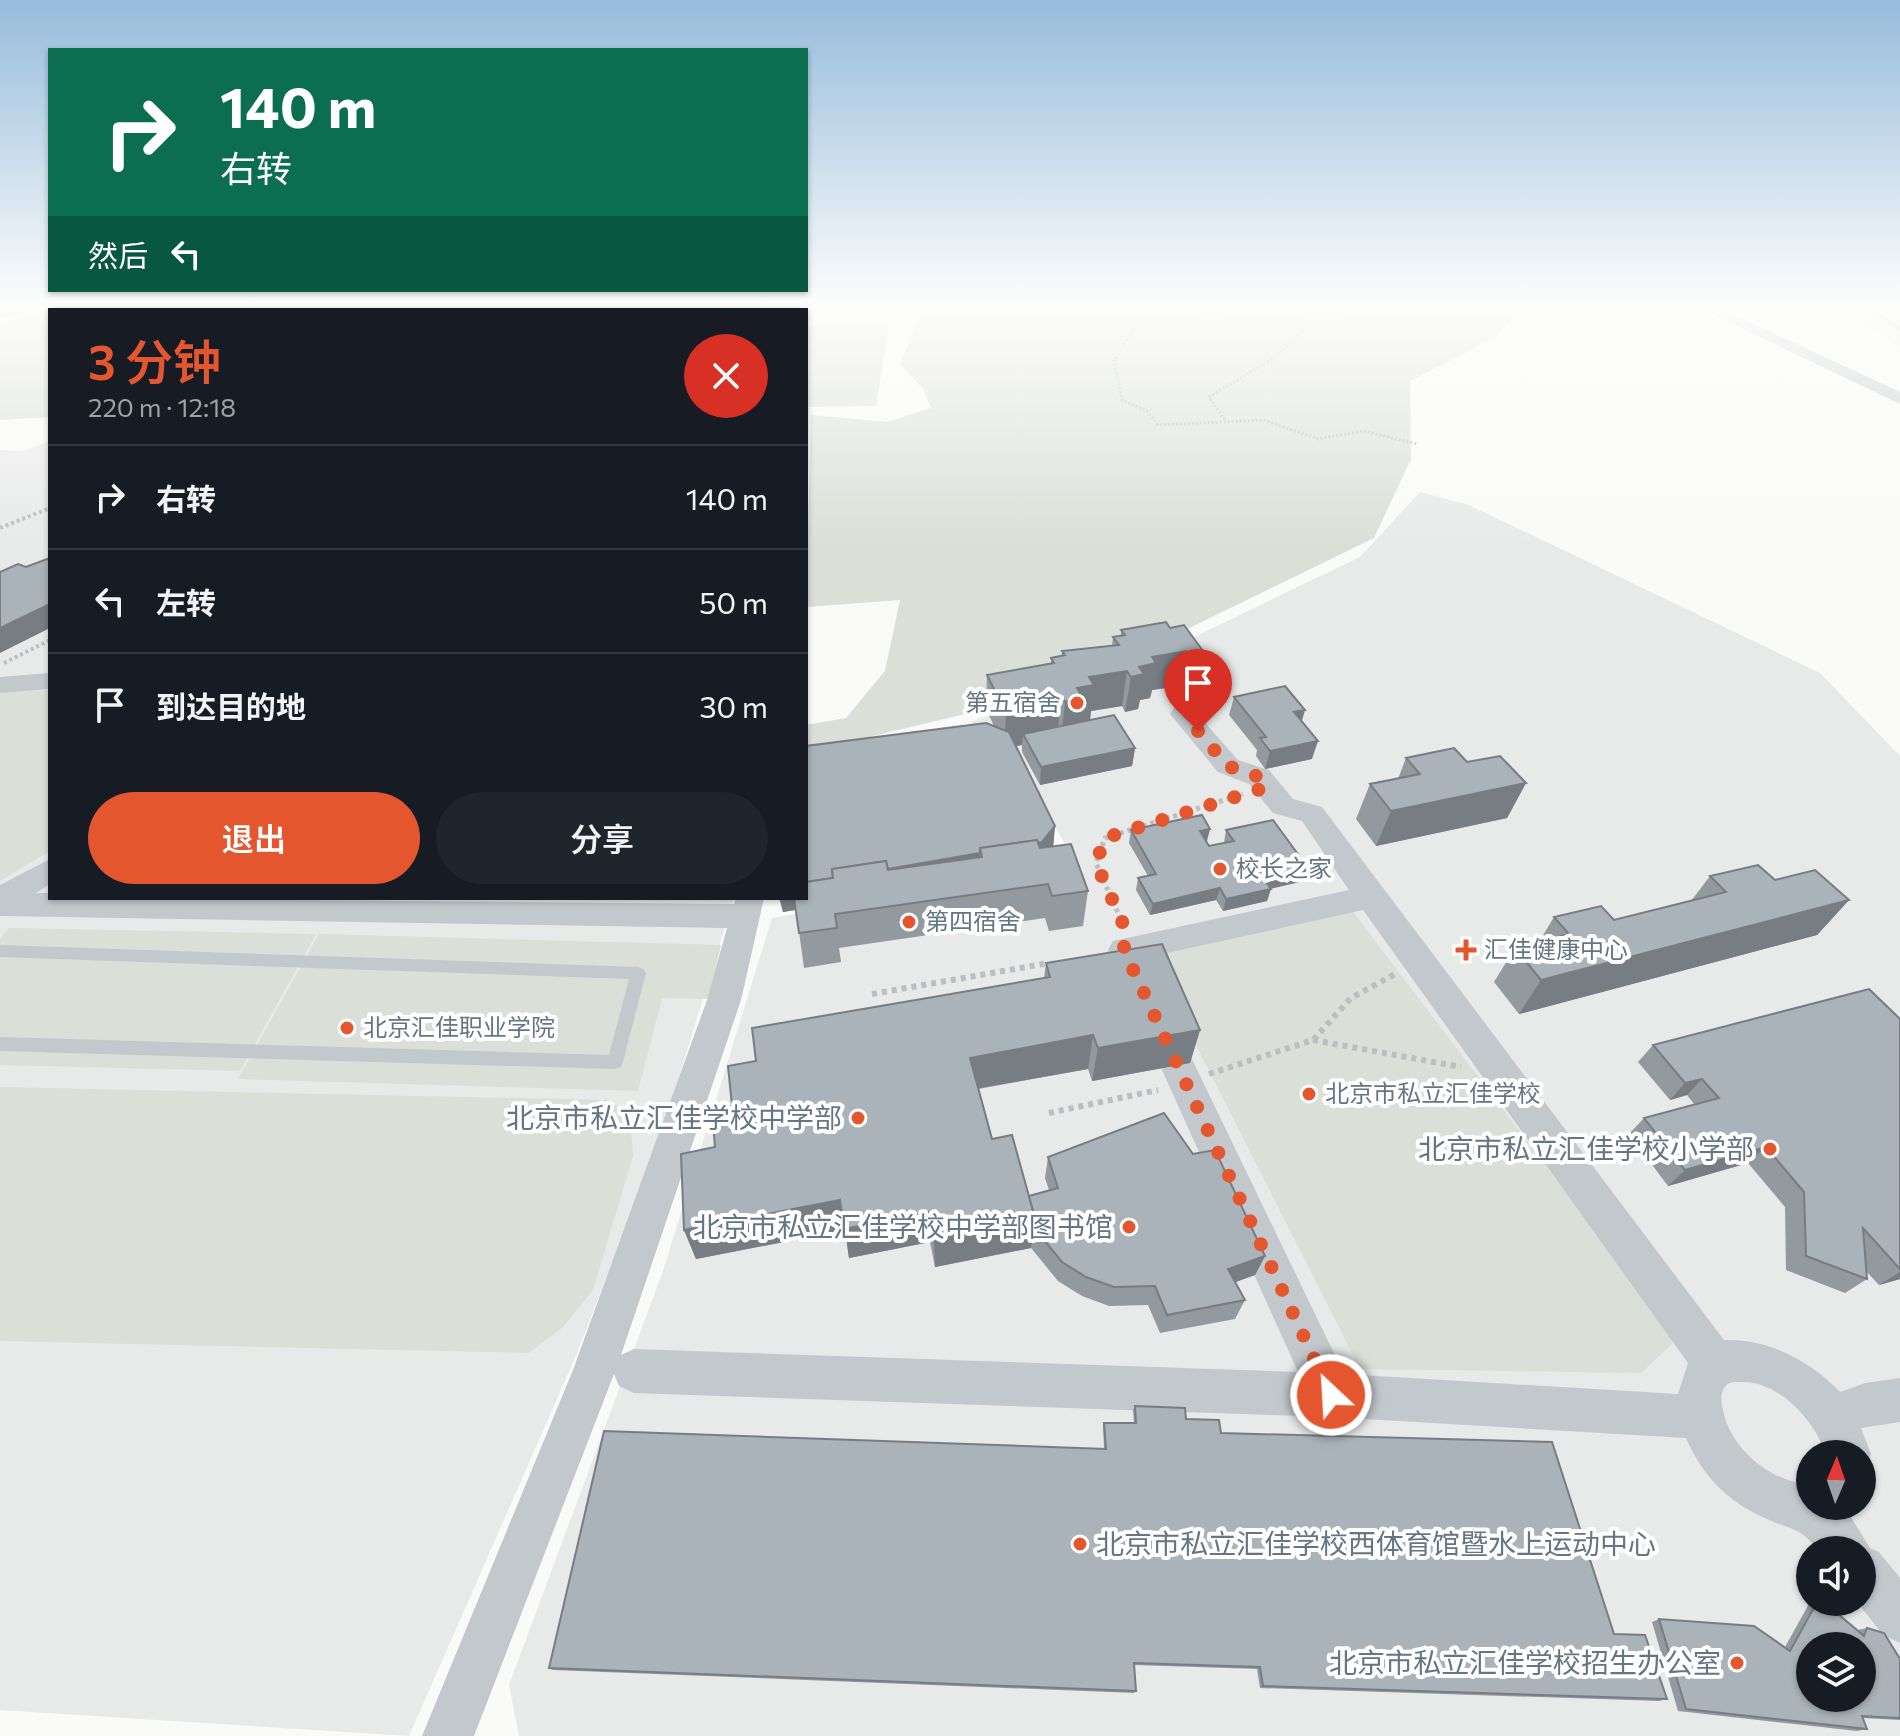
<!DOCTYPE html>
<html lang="zh">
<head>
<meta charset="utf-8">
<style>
	:root { --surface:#171b24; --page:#20242c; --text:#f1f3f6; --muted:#9ea1a6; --line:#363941; --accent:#e4572e }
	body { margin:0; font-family:Commissioner,"Noto Sans SC",sans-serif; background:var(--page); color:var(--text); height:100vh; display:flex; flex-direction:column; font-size:30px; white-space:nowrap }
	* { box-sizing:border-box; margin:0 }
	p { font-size:26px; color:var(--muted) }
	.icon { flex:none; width:44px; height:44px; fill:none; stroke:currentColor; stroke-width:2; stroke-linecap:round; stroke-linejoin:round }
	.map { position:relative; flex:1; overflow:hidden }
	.panel { position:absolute; left:48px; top:308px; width:760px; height:592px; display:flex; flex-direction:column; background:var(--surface); border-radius:0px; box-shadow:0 2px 6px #0004 }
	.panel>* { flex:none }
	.hud { position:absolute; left:48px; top:48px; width:760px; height:244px; border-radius:0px; box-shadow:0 2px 6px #0004; background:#0b6e4f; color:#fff; overflow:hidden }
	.needle { width:52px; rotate:2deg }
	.controls { position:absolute; left:1796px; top:1440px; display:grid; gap:16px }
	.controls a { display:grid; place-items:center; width:80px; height:80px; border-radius:50%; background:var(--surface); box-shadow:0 2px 6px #0004; font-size:40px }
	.pin { position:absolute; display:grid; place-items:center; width:68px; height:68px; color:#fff; margin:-82px -34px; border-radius:50% 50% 50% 0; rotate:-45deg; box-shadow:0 0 8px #0007 }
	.pin .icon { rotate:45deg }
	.me { position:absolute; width:88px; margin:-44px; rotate:335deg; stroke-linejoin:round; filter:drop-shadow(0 0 6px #0008) }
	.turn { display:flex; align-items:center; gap:28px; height:168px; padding:0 40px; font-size:36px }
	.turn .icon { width:104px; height:104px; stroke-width:2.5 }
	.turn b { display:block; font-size:56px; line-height:68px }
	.then { display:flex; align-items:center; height:76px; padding:0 40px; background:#0003; gap:16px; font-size:30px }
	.round { display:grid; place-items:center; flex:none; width:84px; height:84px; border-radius:42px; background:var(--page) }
	.headline { display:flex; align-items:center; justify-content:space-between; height:136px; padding:0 40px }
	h1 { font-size:48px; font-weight:600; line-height:60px; color:var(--accent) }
	.cta { display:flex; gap:16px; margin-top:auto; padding:16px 40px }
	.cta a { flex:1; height:92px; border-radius:48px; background:var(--accent); color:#fff; font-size:32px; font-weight:600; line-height:92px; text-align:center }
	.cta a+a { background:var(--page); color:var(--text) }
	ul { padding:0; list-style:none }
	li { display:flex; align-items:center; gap:24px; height:104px; padding:0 40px; border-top:2px solid var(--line) }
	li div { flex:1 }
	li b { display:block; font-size:30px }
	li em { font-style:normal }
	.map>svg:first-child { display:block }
	.built { fill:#e8e9e9; fill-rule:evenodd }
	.green { fill:#dadfd7 }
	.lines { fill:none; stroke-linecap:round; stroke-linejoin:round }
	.path-far3 { stroke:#bbbfc2; stroke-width:3; stroke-dasharray:2 2; stroke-linecap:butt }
	.path-far2 { stroke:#bbbfc2; stroke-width:4; stroke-dasharray:3 3; stroke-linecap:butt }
	.path-far1 { stroke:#bbbfc2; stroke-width:5; stroke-dasharray:4 4; stroke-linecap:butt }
	.path { stroke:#bbbfc2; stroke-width:6; stroke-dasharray:5 5; stroke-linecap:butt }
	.service { fill:#c3c8cc; fill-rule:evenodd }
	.minor { fill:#c3c8cc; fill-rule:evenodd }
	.tertiary { fill:#c3c8cc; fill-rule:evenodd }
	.wall { fill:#929a9f }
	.shaded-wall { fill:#777d82 }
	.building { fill:#aab3b9; stroke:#777d82; stroke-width:2; fill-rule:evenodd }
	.route { stroke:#e4572e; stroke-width:14; stroke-dasharray:0 25.2 }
	.poi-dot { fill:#e4572e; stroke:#fff; stroke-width:3 }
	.labels { text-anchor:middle; stroke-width:8; stroke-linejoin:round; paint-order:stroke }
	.poi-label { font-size:24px; fill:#657683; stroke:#fff; text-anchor:start }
	.near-poi-label { font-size:28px; fill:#657683; stroke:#fff; text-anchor:end }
</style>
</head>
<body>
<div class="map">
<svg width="1900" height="1736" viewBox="0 0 1900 1736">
	<rect width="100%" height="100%" fill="#fafaf8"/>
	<g class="built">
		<path d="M1837 304H1900V347Z"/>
		<path d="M50 441V898H734L659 1142 575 1358 409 1736 0 1710V450L23 451Z"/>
		<path d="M1420 492 1469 505 1820 673 1900 756V1736H519L509 1685 663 1271 772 918 1076 864 1025 773 971 722 1194 637 1360 557ZM1810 1454H1862V1506H1810ZM1810 1550H1862V1602H1810ZM1810 1646H1862V1698H1810Z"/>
	</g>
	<g class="green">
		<path d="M51 304H256L251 310H50V417L0 420V324Z"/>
		<path d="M879 304H1526L1496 337 1410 381 1411 459 1374 538 1029 706 986 709 806 752V725L846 718 885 671 900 600 806 607 811 415 887 422 931 408 924 390 900 364 921 314 879 312Z"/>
		<path d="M806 325H889L876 406 806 407Z"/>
		<path d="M50 690V851L0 881V692Z"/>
		<path d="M1351 909 1677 1339 1641 1373 1360 1369 1151 956Z"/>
		<path d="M9 928 316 934 240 1071 0 1065V939Z"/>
		<path d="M319 934 721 945 709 999 662 998 638 1091 238 1079Z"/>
		<path d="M0 1087 608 1100 630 1116 633 1156 593 1290 563 1327 529 1353 0 1341Z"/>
	</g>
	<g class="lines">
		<g class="path-far3">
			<path d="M1141 304 1143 313 1114 361 1122 400 1147 411 1158 425 1263 420 1318 439 1363 431 1417 444"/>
			<path d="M1139 320 1181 319 1240 308 1331 312 1401 304"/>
			<path d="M1225 420 1209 397 1271 360 1303 331 1278 310"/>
		</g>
		<g class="path-far2">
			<path d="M0 528 50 508"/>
			<path d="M4 663 50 640"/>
		</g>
		<path class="path-far1" d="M1124 927 1096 863 1105 838 1243 794"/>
		<g class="path">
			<path d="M872 994 1049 963"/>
			<path d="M1313 1040 1461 1067"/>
			<path d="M1209 1074 1313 1040 1351 998 1397 973"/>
			<path d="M1049 1113 1158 1090"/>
		</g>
		<g class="service">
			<path d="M1858 304H1867L1900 326V331Z"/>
			<path d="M0 945 638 967 643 969 646 973 623 1062 621 1067 615 1069 0 1051V1037L609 1055 629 979 0 957Z"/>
		</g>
		<g class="minor">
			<path d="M1691 304H1711L1900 392V404Z"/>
			<path d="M50 673V689L0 693V677Z"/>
			<path d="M1183 706 1192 708 1238 760 1269 770 1293 799 1322 807 1724 1340C1767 1338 1811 1361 1840 1392L1865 1383 1900 1378V1422L1861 1428 1871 1454 1862 1471V1454H1825C1817 1422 1777 1380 1742 1382 1735 1382 1729 1381 1725 1387 1720 1393 1721 1402 1723 1410 1730 1448 1771 1483 1810 1484V1506H1844L1870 1548 1879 1552 1900 1578V1643L1883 1635 1857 1602H1862V1550H1818C1799 1526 1793 1531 1767 1519 1728 1502 1703 1477 1686 1438L1331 1417 634 1393 619 1386 614 1374 474 1736H422L573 1370 707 1000 727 928 0 916V885L50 859V884L36 893H50V898L734 904 736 898H764L741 1000 621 1355 634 1349 1298 1372 1144 1030 1149 1020 1161 1016 1173 1020 1344 1374 1678 1394 1688 1363 1363 910 1144 958 1157 986 1152 995 1140 999 1128 995 1108 950 1113 941 1349 890 1302 821 1273 813 1249 784 1218 772 1170 714 1174 708Z"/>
		</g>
		<path class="tertiary" d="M13 304H50L48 308 0 318V306Z"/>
	</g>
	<g class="wall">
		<path d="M1184 625 1199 690 1184 692 1179 686 1152 690 1150 698 1140 700 1138 709 1125 712 1122 706 1091 711 1090 720 1135 748 1132 766 1040 785 1022 752V745L1016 746 1055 826 1053 846 1088 891 1083 926 1049 931 1045 918 839 948 841 962 804 968 796 910 783 912 779 898H806L994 726 986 709 987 675 1051 664V658L1062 656V651L1112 646 1113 637 1121 635V630L1170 628Z"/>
		<path d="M1234 697 1302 721 1312 759 1265 769 1256 756 1257 750 1229 715Z"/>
		<path d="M1406 758 1467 762 1526 783 1507 818 1376 846 1356 819 1370 784 1398 779Z"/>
		<path d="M1131 830 1207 841H1206L1209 846 1224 843 1226 830 1304 881 1271 888 1267 901 1223 911 1216 900 1150 915 1136 890 1138 878 1148 876 1129 843Z"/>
		<path d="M1710 876 1775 880 1849 900 1817 935 1519 1014 1494 982 1515 948 1539 942 1554 917 1614 920 1691 901Z"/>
		<path d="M1046 963 1200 1030 1190 1063 1092 1081 1088 1069 978 1089 992 1139 1029 1196 1049 1190 1045 1178 1048 1157 1265 1256 1255 1275 1235 1282 1245 1300 1235 1319 1160 1333 1148 1305 1109 1306 1082 1296 1058 1281 1031 1248 935 1267 930 1242 849 1258 845 1230 696 1259 684 1230 715 1147 756 1061 1044 978Z"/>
		<path d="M1900 1019V1279L1879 1285 1866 1271 1867 1279 1845 1293 1786 1270 1785 1207 1748 1163 1668 1186 1629 1134 1644 1118 1694 1104 1687 1095 1670 1100 1638 1062 1653 1045Z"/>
		<path d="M1135 1406 1186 1419 1221 1433 1614 1634 1667 1699 1659 1701 1260 1688 1257 1669 1134 1665 1136 1691 1134 1693 553 1670 549 1668 1104 1448 1103 1427 1104 1423H1134L1133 1410Z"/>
		<path d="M1810 1602H1824L1858 1630 1867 1628 1900 1659V1720L1863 1718 1867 1729 1857 1731 1678 1711 1652 1622 1659 1619 1785 1647Z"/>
	</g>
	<g class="shaded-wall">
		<path d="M50 604V628L0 653V628Z"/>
		<path d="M1186 651 1179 686 1152 690 1150 698 1140 700 1138 709 1125 712 1131 677 1139 667 1152 657Z"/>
		<path d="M1206 655 1199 690 1184 692 1191 658Z"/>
		<path d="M1127 671 1122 706 1091 711 1090 720 1061 737 1065 702 1077 688 1089 677Z"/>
		<path d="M1061 695 1058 730 1023 734 1022 745 1004 748 1006 713 1029 700Z"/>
		<path d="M1305 710 1300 728 1294 712Z"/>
		<path d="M1318 741 1312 759 1265 769 1270 751Z"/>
		<path d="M1135 748 1132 766 1040 785 1041 767Z"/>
		<path d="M1526 783 1507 818 1376 846 1391 811Z"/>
		<path d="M1055 826 1053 850 982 876Z"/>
		<path d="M1210 829 1207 841 1197 843 1200 831Z"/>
		<path d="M980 853 979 877 783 912 780 898H806V884Z"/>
		<path d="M1308 868 1304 881 1261 891 1264 879Z"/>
		<path d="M1220 888 1216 900 1150 915 1153 904Z"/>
		<path d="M1271 889 1267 901 1223 911 1226 899Z"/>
		<path d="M1849 900 1817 935 1519 1014 1541 980Z"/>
		<path d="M1200 1030 1190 1063 1092 1081 1098 1048Z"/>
		<path d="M1093 1035 1088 1069 969 1090 970 1058Z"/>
		<path d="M1702 1079 1687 1095 1670 1100 1685 1083Z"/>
		<path d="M1766 1147 1748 1163 1668 1186 1685 1170Z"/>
		<path d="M840 1200 929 1212 930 1242 849 1258 845 1230 696 1259 684 1230Z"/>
		<path d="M1035 1218 1031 1248 935 1267 934 1239Z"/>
		<path d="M1265 1256 1255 1275 1219 1288 1228 1269Z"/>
		<path d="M1900 1272V1279L1879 1285Z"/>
	</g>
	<g class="building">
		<path d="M50 558V604L0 628V572L18 564 26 567Z"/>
		<path d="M1166 622 1170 628 1184 625 1206 655 1191 658 1186 651 1152 657 1156 663 1139 667 1144 674 1131 677 1127 671 1089 677 1094 685 1077 688 1083 698 1065 702 1061 695 1029 700 1034 708 1006 713 987 675 1054 663 1051 658 1065 655 1062 651 1119 645 1113 637 1125 635 1121 630Z"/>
		<path d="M1285 686 1305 710 1294 712 1318 741 1270 751 1260 738 1266 737 1234 697Z"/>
		<path d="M1114 715 1135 748 1041 767 1023 734Z"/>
		<path d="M986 723 1009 732 1055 826 1042 842 1038 843 1037 840 980 848V853L888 869 886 861 832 869 833 878 806 882V746Z"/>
		<path d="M1454 748 1467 762 1500 756 1526 783 1391 811 1370 784 1420 774 1406 758Z"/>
		<path d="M1202 815 1210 829 1200 831 1209 846 1234 841 1226 830 1273 820 1308 868 1264 879 1271 889 1226 899 1220 888 1153 904 1138 878 1156 874 1131 830Z"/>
		<path d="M1037 840 1040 848 1071 844 1088 891 1052 896 1048 884 835 914 837 928 799 933 794 898H806V882L833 878 832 869 886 861 888 870 982 857 980 848Z"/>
		<path d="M1758 865 1775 880 1815 870 1849 900 1541 980 1515 948 1569 934 1554 917 1601 906 1614 920 1726 892 1710 876Z"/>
		<path d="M1162 944 1200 1030 1098 1048 1093 1035 970 1058 992 1139 1012 1135 1035 1218 934 1239 929 1212 844 1229 840 1200 684 1230 681 1154 715 1147 712 1109 732 1106 728 1066 756 1061 752 1028 1050 977 1046 963Z"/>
		<path d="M1869 989 1900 1019V1269L1863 1228 1867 1279 1806 1256 1804 1192 1766 1147 1685 1170 1644 1118 1719 1098 1702 1079 1685 1083 1653 1045Z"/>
		<path d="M1164 1113 1193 1154 1215 1150 1265 1256 1228 1269 1245 1300 1167 1315 1155 1286 1114 1287 1086 1277 1062 1262 1034 1228 1035 1218 1029 1196 1058 1188 1048 1157Z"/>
		<path d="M1135 1406 1185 1408 1186 1419 1219 1420 1221 1433 1552 1442 1614 1634 1645 1635 1667 1699 1263 1686 1260 1667 1134 1663 1136 1691 549 1668 604 1431 1106 1449 1104 1423H1136Z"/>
		<path d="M1817 1602H1824L1864 1636 1867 1628 1884 1633 1900 1659V1718L1862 1716 1867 1729 1686 1709 1659 1619 1754 1626 1790 1651ZM1810 1646H1862V1698H1810Z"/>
	</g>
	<linearGradient id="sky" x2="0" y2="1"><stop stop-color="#96bcdc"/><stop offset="0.56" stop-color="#fdfdfc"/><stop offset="1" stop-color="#fdfdfc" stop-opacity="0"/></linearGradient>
	<rect width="1900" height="547" fill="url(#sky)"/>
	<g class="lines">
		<path class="route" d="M1198 731 1228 766 1259 777 1267 787 1105 838 1096 863 1124 926V950L1331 1395"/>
	</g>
	<g class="poi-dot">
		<circle cx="1077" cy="703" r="8"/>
		<circle cx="1220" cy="869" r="8"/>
		<circle cx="909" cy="922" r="8"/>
		<path d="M1462 938h8v8h8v8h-8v8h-8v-8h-8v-8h8z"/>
		<circle cx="347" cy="1028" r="8"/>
		<circle cx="1309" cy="1094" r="8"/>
		<circle cx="858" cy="1118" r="8"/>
		<circle cx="1770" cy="1149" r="8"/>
		<circle cx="1129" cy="1227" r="8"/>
		<circle cx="1080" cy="1544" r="8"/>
		<circle cx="1737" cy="1663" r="8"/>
	</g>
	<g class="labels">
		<g class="poi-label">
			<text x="1061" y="711" text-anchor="end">第五宿舍</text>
			<text x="1236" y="877">校长之家</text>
			<text x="925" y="930">第四宿舍</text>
			<text x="1484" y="958">汇佳健康中心</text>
			<text x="363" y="1036">北京汇佳职业学院</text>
			<text x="1325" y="1102">北京市私立汇佳学校</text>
		</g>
		<g class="near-poi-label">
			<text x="842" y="1128">北京市私立汇佳学校中学部</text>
			<text x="1754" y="1159">北京市私立汇佳学校小学部</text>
			<text x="1113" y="1237">北京市私立汇佳学校中学部图书馆</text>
			<text x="1096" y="1554" text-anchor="start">北京市私立汇佳学校西体育馆暨水上运动中心</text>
			<text x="1721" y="1673">北京市私立汇佳学校招生办公室</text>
		</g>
	</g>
</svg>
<div class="controls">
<a><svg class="needle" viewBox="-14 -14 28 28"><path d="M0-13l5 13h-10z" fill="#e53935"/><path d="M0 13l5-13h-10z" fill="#9ea1a6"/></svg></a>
<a><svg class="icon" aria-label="sound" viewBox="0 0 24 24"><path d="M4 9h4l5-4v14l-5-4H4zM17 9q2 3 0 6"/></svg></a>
<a><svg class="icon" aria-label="layers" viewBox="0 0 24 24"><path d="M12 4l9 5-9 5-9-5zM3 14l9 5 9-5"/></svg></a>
</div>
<div class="pin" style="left:1198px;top:731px;background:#d93025"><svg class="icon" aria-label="arrive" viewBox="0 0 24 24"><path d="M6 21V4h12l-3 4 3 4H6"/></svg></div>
<svg class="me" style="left:1331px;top:1395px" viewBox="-20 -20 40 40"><circle r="17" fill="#e4572e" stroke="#fff" stroke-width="3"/><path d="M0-11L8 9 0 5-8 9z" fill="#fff"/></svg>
<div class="hud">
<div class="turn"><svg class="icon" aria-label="right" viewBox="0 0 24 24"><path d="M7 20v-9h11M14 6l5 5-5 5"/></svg><div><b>140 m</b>右转</div></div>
<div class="then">然后<svg class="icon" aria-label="left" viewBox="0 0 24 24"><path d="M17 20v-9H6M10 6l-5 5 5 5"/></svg></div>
</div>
<section class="panel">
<div class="headline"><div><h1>3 分钟</h1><p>220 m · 12:18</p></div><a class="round" style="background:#d93025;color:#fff"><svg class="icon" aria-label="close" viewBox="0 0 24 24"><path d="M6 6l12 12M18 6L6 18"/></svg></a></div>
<ul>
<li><svg class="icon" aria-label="right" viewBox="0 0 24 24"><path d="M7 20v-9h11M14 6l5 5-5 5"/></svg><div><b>右转</b></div><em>140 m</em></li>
<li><svg class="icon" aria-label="left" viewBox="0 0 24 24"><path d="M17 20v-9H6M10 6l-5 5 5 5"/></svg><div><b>左转</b></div><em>50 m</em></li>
<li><svg class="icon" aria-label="arrive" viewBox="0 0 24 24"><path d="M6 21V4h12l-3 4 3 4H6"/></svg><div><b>到达目的地</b></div><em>30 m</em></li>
</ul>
<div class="cta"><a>退出</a><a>分享</a></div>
</section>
</div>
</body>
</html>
